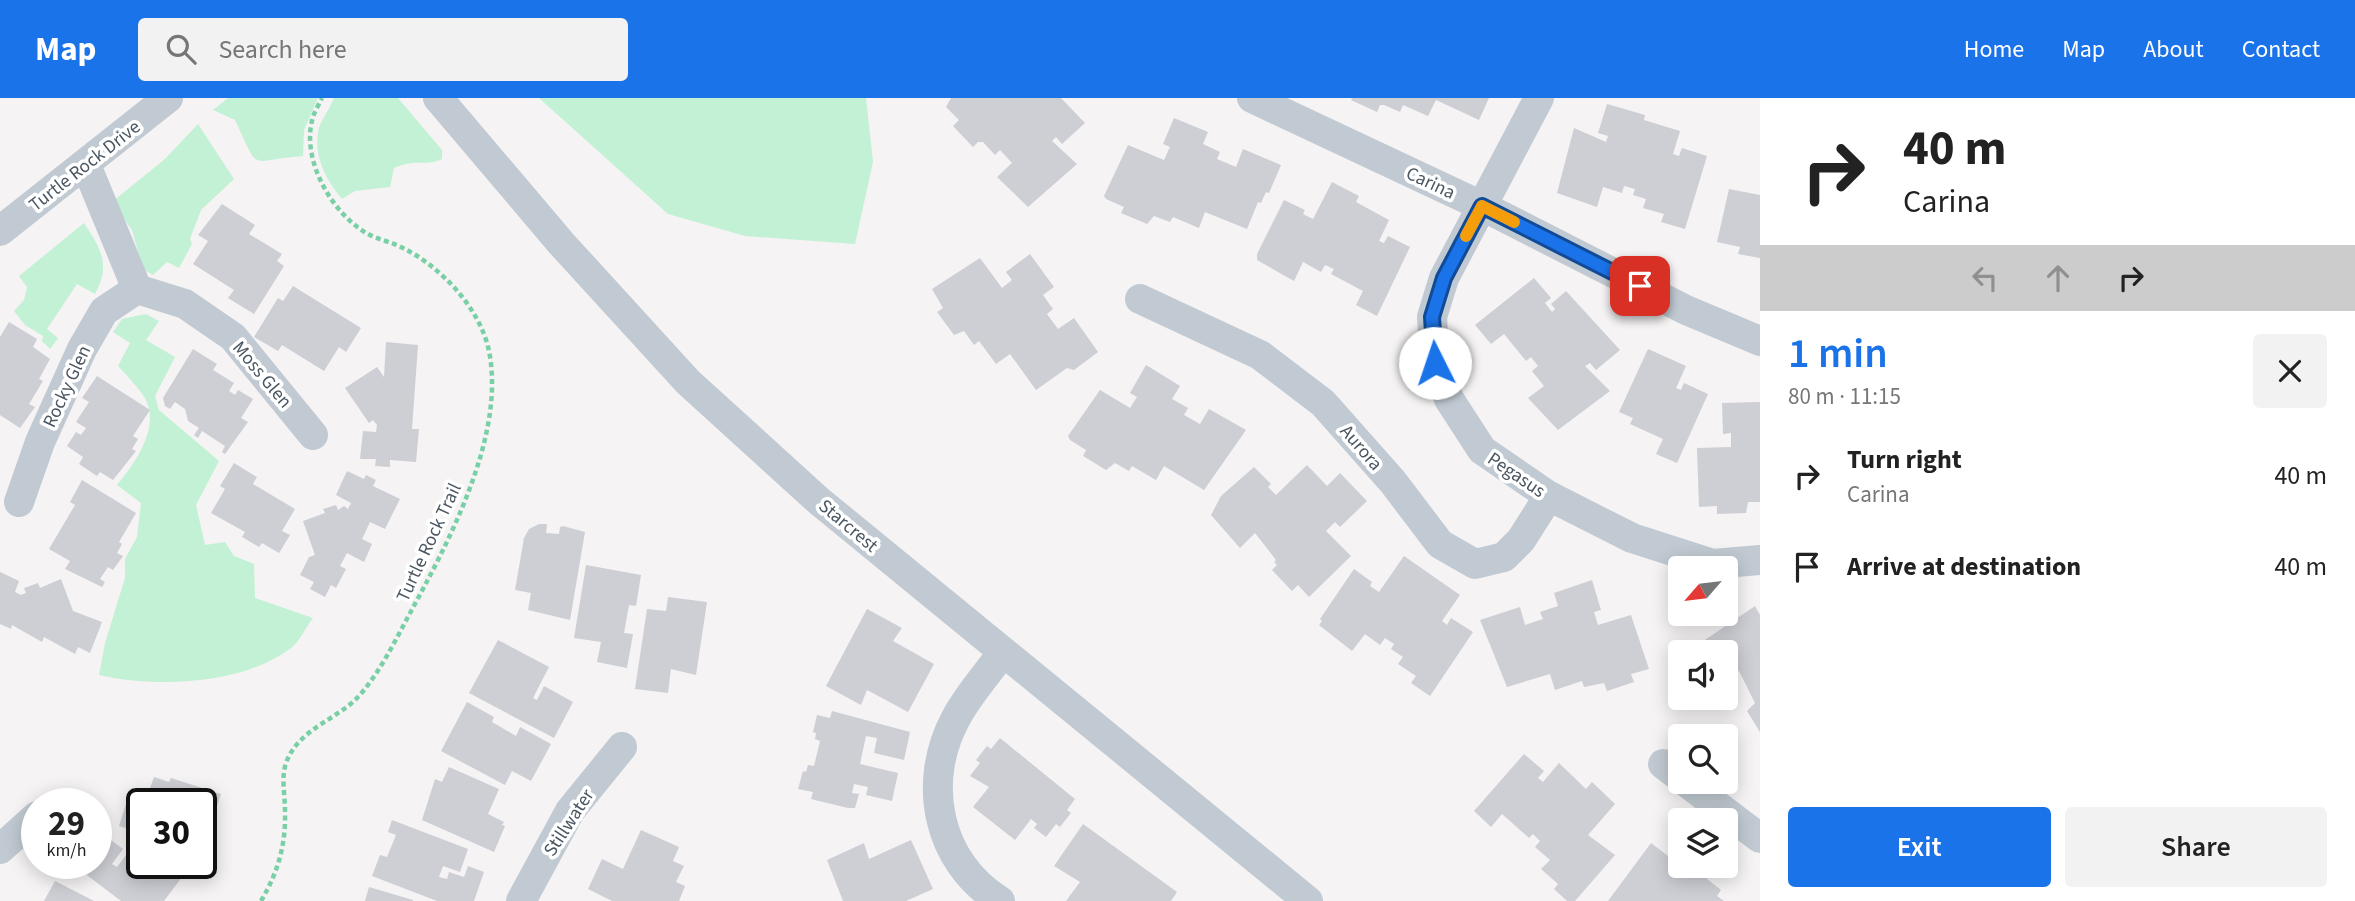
<!DOCTYPE html>
<html lang="en">
<head>
<meta charset="utf-8">
<style>
	:root { --surface:#fff; --page:#f2f2f2; --text:#222; --muted:#767676; --accent:#1a73e8 }
	body { margin:0; font-family:"Source Sans 3",sans-serif; background:var(--page); color:var(--text); height:100vh; display:flex; flex-direction:column; font-size:26px; white-space:nowrap }
	* { box-sizing:border-box; margin:0 }
	p { font-size:23px; color:var(--muted) }
	.icon { flex:none; width:38px; height:38px; fill:none; stroke:currentColor; stroke-width:2; stroke-linecap:round; stroke-linejoin:round }
	.map { position:relative; flex:1; overflow:hidden }
	.panel { display:flex; flex-direction:column; background:var(--surface); width:595px }
	.panel>* { flex:none }
	.top-card { background:#fff; color:var(--text); overflow:hidden }
	.needle { width:46px; rotate:242deg }
	.fabs { position:absolute; left:1668px; top:458px; display:grid; gap:14px }
	.fabs a { display:grid; place-items:center; width:70px; height:70px; border-radius:7px; background:var(--surface); box-shadow:0 4px 18px #0003; font-size:35px }
	.speed { position:absolute; left:21px; top:690px; display:flex; gap:14px; font-size:35px; font-weight:700; text-align:center }
	.speed>* { display:grid; place-content:center; width:91px; height:91px; border-radius:50%; background:var(--surface); box-shadow:0 4px 18px #0003; line-height:1 }
	.speed small { font-size:18px; font-weight:400 }
	.speed .limit { border:4px solid #111; border-radius:10px; background:#fff; color:#111 }
	.pin { position:absolute; display:grid; place-items:center; width:60px; height:60px; color:#fff; margin:-30px; border-radius:14px; box-shadow:0 4px 10px #0006 }
	.me { position:absolute; width:77px; margin:-38px; rotate:356deg; stroke-linejoin:round; filter:drop-shadow(0 0 5px #0008) }
	.turn { display:flex; align-items:center; gap:24px; height:147px; padding:0 28px; font-size:32px }
	.turn .icon { width:91px; height:91px; stroke-width:2.5 }
	.turn b { display:block; font-size:49px; line-height:60px }
	.lanes { display:flex; align-items:center; height:66px; padding:0 28px; background:#0003; justify-content:center; gap:35px; direction:ltr }
	.lanes .off { opacity:.35 }
	.round { display:grid; place-items:center; flex:none; width:74px; height:74px; border-radius:7px; background:var(--page) }
	.headline { display:flex; align-items:center; justify-content:space-between; height:119px; padding:0 28px }
	h1 { font-size:42px; font-weight:600; line-height:52px; color:var(--accent) }
	.action { display:flex; gap:14px; margin-top:auto; padding:14px 28px }
	.action a { flex:1; height:80px; border-radius:7px; background:var(--accent); color:#fff; font-size:28px; font-weight:600; line-height:80px; text-align:center }
	.action a+a { background:var(--page); color:var(--text) }
	ul { padding:0; list-style:none }
	li { display:flex; align-items:center; gap:21px; height:91px; padding:0 28px }
	li div { flex:1 }
	li b { display:block; font-size:26px }
	li em { font-style:normal }
	header { display:flex; align-items:center; gap:42px; box-sizing:border-box; height:98px; padding:0 35px; background:var(--accent); color:#fff }
	header strong { font-size:33px }
	nav { display:flex; gap:38px; margin-inline-start:auto; font-size:24px }
	.search { width:490px; height:63px; background:var(--page); display:flex; align-items:center; gap:18px; box-sizing:border-box; padding:0 24px; border-radius:7px; color:var(--muted); font-size:26px }
	main { display:flex; flex:1; min-height:0 }
	.map>svg:first-child { display:block }
	.green { fill:#c3f1d5 }
	.building { fill:#cdcfd5 }
	.lines { fill:none; stroke-linecap:round; stroke-linejoin:round }
	.path { stroke:#7ad0a6; stroke-width:4.5; stroke-dasharray:5 3.5; stroke-linecap:butt }
	.minor { stroke:#c1cad2; stroke-width:30 }
	.route-casing { stroke:#114b97; stroke-width:18 }
	.route { stroke:#1a73e8; stroke-width:12 }
	.slow { stroke:#f59e0b; stroke-width:12 }
	.labels { text-anchor:middle; stroke-width:7; stroke-linejoin:round; paint-order:stroke }
	.street-label { font-size:19px; fill:#4a5661; stroke:#fff }
</style>
</head>
<body>
<header>
<strong>Map</strong>
<div class="search"><svg class="icon" aria-label="search" viewBox="0 0 24 24"><circle cx="10" cy="10" r="6"/><path d="M15 15l6 6"/></svg>Search here</div>
<nav><a>Home</a><a>Map</a><a>About</a><a>Contact</a></nav>
</header>
<main>
<div class="map">
<svg width="1760" height="803" viewBox="0 0 1760 803">
	<rect width="100%" height="100%" fill="#f5f3f3"/>
	<g class="green">
		<path d="M228 0H318L304 32 303 58C247 62 261 77 235 22L213 12Z"/>
		<path d="M334 0H398L442 52V61C425 69 416 60 394 70L390 89 355 93 342 101C327 83 314 60 318 35 319 24 330 11 334 0Z"/>
		<path d="M539 0H866L873 64 855 146 745 138 668 116Z"/>
		<path d="M198 26 234 81 201 112 190 141 192 146 179 170 167 164 153 177 143 171 132 132 112 104 165 61Z"/>
		<path d="M84 125C101 151 111 167 95 196L77 186 47 231 58 240 50 251 42 243 43 238 25 227 14 213 24 202 27 189 19 178Z"/>
		<path d="M146 216 159 223 146 242 175 259 155 298 159 312 219 363 196 407 205 447 225 444 234 458 254 466 255 500 313 520C306 529 300 543 291 550 243 587 156 590 99 577L105 545 125 480V461L137 439 141 405 117 387C134 366 160 331 146 302 139 290 127 278 118 268L130 245 113 234 122 221Z"/>
	</g>
	<g class="building">
		<path d="M951 0H1061L1085 25 1062 46 1056 39 1052 43 1077 66 1028 109 997 79 1012 65 1000 52 995 57 983 44H978L973 49 953 28 959 22 946 9Z"/>
		<path d="M1352 0H1489L1479 22 1436 2 1428 18 1403 7 1400 14 1384 7H1380L1377 14 1351 2Z"/>
		<path d="M1607 6 1645 17 1644 22 1680 33 1673 56 1679 58 1682 50 1707 58 1685 131 1661 124 1664 116 1643 110 1646 101 1633 97 1635 91 1624 88 1622 95 1603 89 1597 109 1557 95 1574 30 1606 44 1608 38 1598 35Z"/>
		<path d="M1174 20 1208 34 1203 46 1220 54 1217 61 1236 69 1243 51 1281 67 1269 95 1266 94 1261 105 1258 104 1247 131 1205 114 1199 130 1173 119 1170 124 1154 118 1147 126 1121 115 1124 109 1106 101 1104 98 1128 47 1164 62 1170 49 1163 46Z"/>
		<path d="M1332 84 1359 98 1356 104 1389 122 1379 143 1384 145 1388 138 1410 149 1377 218 1356 207 1363 193 1331 176 1334 171 1325 167 1321 174 1303 164 1294 183 1257 162V156L1284 102 1305 112 1303 116 1313 121Z"/>
		<path d="M1729 91 1760 97V160L1738 156 1740 149 1717 144Z"/>
		<path d="M222 106 255 127 249 136 282 156 277 163 284 168 254 216 228 200 234 192 193 166 208 143 198 137Z"/>
		<path d="M1030 156 1054 189 1043 197 1053 211 1047 216 1058 231 1074 220 1098 254 1074 272 1067 270 1036 292 1010 256 996 266 979 243 974 247 964 233 954 237 937 214 943 210 932 191 980 160 1002 190 1012 182 1006 174Z"/>
		<path d="M1534 180 1551 200 1545 205 1552 214 1555 211 1551 206 1566 193 1620 252 1596 272 1590 265 1585 268 1610 293 1558 332 1528 300 1544 288 1532 273 1538 268 1531 259 1526 263 1504 236 1491 246 1475 227Z"/>
		<path d="M293 188 361 230 346 254 339 249 324 273 282 247 278 253 254 239 278 200 283 203Z"/>
		<path d="M9 224 37 241 33 249 50 261 39 281 43 283 29 306 35 309 20 330 0 317V239Z"/>
		<path d="M386 244 418 247 412 331H419L416 364 390 362V369L375 368 376 361H360L363 333 376 334 377 327 373 322 369 325 345 290 377 269 384 279Z"/>
		<path d="M193 251 217 266 213 272 234 285 229 293 235 297 238 292 253 301 241 320 248 324 225 356 222 354 225 348 202 333 198 340 194 337 199 330 188 323 185 311 175 304 170 311 165 308 163 300Z"/>
		<path d="M1648 251 1686 268 1676 290 1681 292 1684 285 1708 296 1677 365 1656 356 1663 341 1630 326 1633 320 1619 314Z"/>
		<path d="M1146 267 1180 288 1172 301 1188 310 1184 317 1200 326 1209 311 1246 332 1204 392 1164 368 1156 382 1132 368 1129 373 1115 365 1106 372 1083 358 1086 352 1070 342 1068 338 1100 292 1130 310 1137 299 1130 295Z"/>
		<path d="M97 278 150 312 133 338 138 341 132 351 136 353 113 382 100 374 97 378 79 366 83 359 67 348 76 334 81 337 86 330 76 324 89 304 82 300Z"/>
		<path d="M1760 304V404H1748L1746 415 1717 416V408L1699 409 1697 350 1731 349V335L1723 336 1722 305Z"/>
		<path d="M234 365 257 379 253 386 295 411 282 433 290 437 279 455 262 445 259 449 242 439 245 434 211 415 225 391 220 388Z"/>
		<path d="M1307 367 1327 388 1340 375 1367 403 1340 429 1335 424 1326 433 1351 458 1309 499 1298 487 1292 493 1272 472 1277 467 1274 464 1276 462 1255 435 1240 450 1211 417 1221 398 1254 369 1271 386 1268 389 1276 397Z"/>
		<path d="M347 373 364 381 366 377 376 382 373 388 400 401 385 431 370 424 362 441 372 446 364 464 347 455 340 468 346 471 336 490 331 487 325 499 310 491 314 484 300 477 309 459 315 457 303 423 325 415 323 411 336 407 338 412 344 408 348 411 351 405 336 397Z"/>
		<path d="M82 382 136 415 119 444 122 446 117 455 123 458 113 472 108 469 100 481 105 484 102 489 65 471 70 463 49 451 75 407 70 404Z"/>
		<path d="M539 426H547L546 435 559 436 560 429 563 428 585 434 570 522 528 512 531 495 515 492 524 440 529 431Z"/>
		<path d="M1404 458 1460 497 1442 523 1447 527 1451 520 1473 534 1430 598 1411 585 1416 578 1398 566 1403 559 1391 551 1394 546 1385 540 1380 547 1365 536 1352 553 1319 527 1322 523 1320 521 1354 471 1372 484 1370 488 1379 494Z"/>
		<path d="M586 467 641 477 636 508 629 507 624 535 633 536 627 570 597 564 601 544 574 540Z"/>
		<path d="M0 474 19 483 15 494 21 497 26 495 24 490 38 485 40 490 61 481 73 513 102 524 90 555 78 549 75 556 44 539 42 544 12 527 11 531 0 526Z"/>
		<path d="M1592 482 1601 512 1594 514 1598 527 1631 517 1649 571 1631 576 1634 584 1607 593 1604 585 1584 589 1582 583 1555 592 1550 576 1507 589 1480 522 1520 509 1525 527 1543 521 1540 514 1558 508 1554 495Z"/>
		<path d="M668 499 707 504 696 577 671 571 668 595 635 591 647 511 666 513Z"/>
		<path d="M1755 508 1760 517V634L1747 613 1755 605 1739 573 1726 581V555H1704L1699 546Z"/>
		<path d="M867 511 902 530 893 543 934 566 908 614 867 592 861 607 826 588Z"/>
		<path d="M498 542 549 569 533 600 537 602 544 588 573 604 554 640 469 595Z"/>
		<path d="M467 604 494 619 492 624 516 638 520 629 551 646 531 683 512 673 505 687 441 653Z"/>
		<path d="M832 613 910 634 904 662 874 655 877 640 866 638 860 666 898 675 892 703 866 697 868 689 854 686 852 695 859 696 855 710H848L811 701 813 694 798 691 803 673 806 674 808 667 814 668 820 643 815 641 816 635 813 634 817 617 830 620Z"/>
		<path d="M1000 640 1075 701 1067 712 1071 715 1060 729 1056 726 1046 739 1034 730 1037 726 1031 721 1015 742 973 709 989 689 970 678 980 665 976 662 987 648 991 651Z"/>
		<path d="M1524 656 1544 673 1538 680 1543 684 1559 665 1586 691 1592 684 1615 706 1588 737 1615 757 1575 803H1567L1554 791 1558 786 1541 771 1550 762 1535 749 1540 743 1533 736 1529 740 1502 716 1491 729 1474 713Z"/>
		<path d="M449 669 499 691 488 716 504 724 502 727 505 728 494 754 422 722 435 681 442 684Z"/>
		<path d="M154 679 169 684 171 680 221 696 208 736 201 734V705H142V735L119 728 131 690 148 696Z"/>
		<path d="M392 722 468 751 460 774 443 768 439 779 447 781 449 774 464 779 468 768 484 774 474 803H437L372 778 380 757 387 759 396 737 388 734Z"/>
		<path d="M1083 726 1177 794 1171 803H1066L1080 784 1054 768Z"/>
		<path d="M96 731 123 751 112 766 117 769 139 740 142 742V765H171L185 775 164 803H121L71 765H96Z"/>
		<path d="M641 732 679 749 673 763 684 768 676 784 685 788 679 803H612L588 791 602 761 623 771Z"/>
		<path d="M911 742 933 791 906 803H843L827 762 864 745 869 761Z"/>
		<path d="M1651 745 1672 761 1680 750V768L1716 770 1707 781 1721 792 1717 798 1724 803H1608Z"/>
		<path d="M55 783 94 803H44Z"/>
		<path d="M369 789 413 802V803H365Z"/>
	</g>
	<g class="lines">
		<path class="path" d="M261 803C278 774 286 747 285 713 285 697 281 680 286 665 298 631 337 622 359 598 380 574 394 545 409 517 448 445 506 338 489 253 480 210 441 169 403 150 392 144 379 142 368 136 332 116 300 61 313 19 315 13 319 6 322 0"/>
		<g class="minor">
			<path d="M438 0 561 145 688 284 819 403 1308 803"/>
			<path d="M1252 0 1482 108 1686 212 1760 243"/>
			<path d="M1539 0 1444 180 1432 219 1435 265 1449 301 1482 352 1549 398 1632 440 1713 466 1760 462"/>
			<path d="M86 67 137 191 185 206 233 239 313 337"/>
			<path d="M0 133 168 0"/>
			<path d="M1140 201 1260 257 1323 305 1393 384 1440 446 1475 466 1504 459 1521 442 1549 398"/>
			<path d="M19 404 40 344 82 251 104 213 137 191"/>
			<path d="M1663 666 1680 679"/>
			<path d="M1686 684 1760 740"/>
			<path d="M0 751 37 718"/>
			<path d="M521 803 570 713 622 649"/>
			<path d="M1000 803C937 764 921 684 956 620 968 597 988 575 1003 554"/>
		</g>
	</g>
	<g class="lines">
		<g class="route-casing">
			<path id="route" d="M1435 265 1432 219 1444 180 1482 108 1640 188"/>
		</g>
		<use href="#route" class="route"/>
		<path class="slow" d="M1466 138 1482 108 1514 124"/>
	</g>
	<g class="labels">
		<g class="street-label">
			<text transform="translate(84 67) rotate(-38)" y="7">Turtle Rock Drive</text>
			<text transform="translate(1431 84) rotate(25)" y="7">Carina</text>
			<text transform="translate(263 276) rotate(50)" y="7">Moss Glen</text>
			<text transform="translate(66 288) rotate(-65)" y="7">Rocky Glen</text>
			<text transform="translate(1362 349) rotate(49)" y="7">Aurora</text>
			<text transform="translate(1517 376) rotate(34)" y="7">Pegasus</text>
			<text transform="translate(849 427) rotate(40)" y="7">Starcrest</text>
			<text transform="translate(428 444) rotate(-65)" y="7">Turtle Rock Trail</text>
			<text transform="translate(568 724) rotate(-57)" y="7">Stillwater</text>
		</g>
	</g>
</svg>
<div class="fabs">
<a><svg class="needle" viewBox="-14 -14 28 28"><path d="M0-13l5 13h-10z" fill="#e53935"/><path d="M0 13l5-13h-10z" fill="#767676"/></svg></a>
<a><svg class="icon" aria-label="sound" viewBox="0 0 24 24"><path d="M4 9h4l5-4v14l-5-4H4zM17 9q2 3 0 6"/></svg></a>
<a><svg class="icon" aria-label="search" viewBox="0 0 24 24"><circle cx="10" cy="10" r="6"/><path d="M15 15l6 6"/></svg></a>
<a><svg class="icon" aria-label="layers" viewBox="0 0 24 24"><path d="M12 4l9 5-9 5-9-5zM3 14l9 5 9-5"/></svg></a>
</div>
<div class="speed"><div>29<small>km/h</small></div><div class="limit">30</div></div>
<div class="pin" style="left:1640px;top:188px;background:#d93025"><svg class="icon" aria-label="arrive" viewBox="0 0 24 24"><path d="M6 21V4h12l-3 4 3 4H6"/></svg></div>
<svg class="me" style="left:1435px;top:265px" viewBox="-20 -20 40 40"><circle r="19" fill="#fff"/><path d="M0-13L10 11 0 6-10 11z" fill="#1a73e8"/></svg>
</div>
<section class="panel">
<div class="top-card">
<div class="turn"><svg class="icon" aria-label="right" viewBox="0 0 24 24"><path d="M7 20v-9h11M14 6l5 5-5 5"/></svg><div><b>40 m</b>Carina</div></div>
<div class="lanes"><svg class="icon off" aria-label="left" viewBox="0 0 24 24"><path d="M17 20v-9H6M10 6l-5 5 5 5"/></svg><svg class="icon off" aria-label="ahead" viewBox="0 0 24 24"><path d="M12 20V5M6 11l6-6 6 6"/></svg><svg class="icon" aria-label="right" viewBox="0 0 24 24"><path d="M7 20v-9h11M14 6l5 5-5 5"/></svg></div>
</div>
<div class="headline"><div><h1>1 min</h1><p>80 m · 11:15</p></div><a class="round"><svg class="icon" aria-label="close" viewBox="0 0 24 24"><path d="M6 6l12 12M18 6L6 18"/></svg></a></div>
<ul>
<li><svg class="icon" aria-label="right" viewBox="0 0 24 24"><path d="M7 20v-9h11M14 6l5 5-5 5"/></svg><div><b>Turn right</b><p>Carina</p></div><em>40 m</em></li>
<li><svg class="icon" aria-label="arrive" viewBox="0 0 24 24"><path d="M6 21V4h12l-3 4 3 4H6"/></svg><div><b>Arrive at destination</b></div><em>40 m</em></li>
</ul>
<div class="action"><a>Exit</a><a>Share</a></div>
</section>
</main>
</body>
</html>
